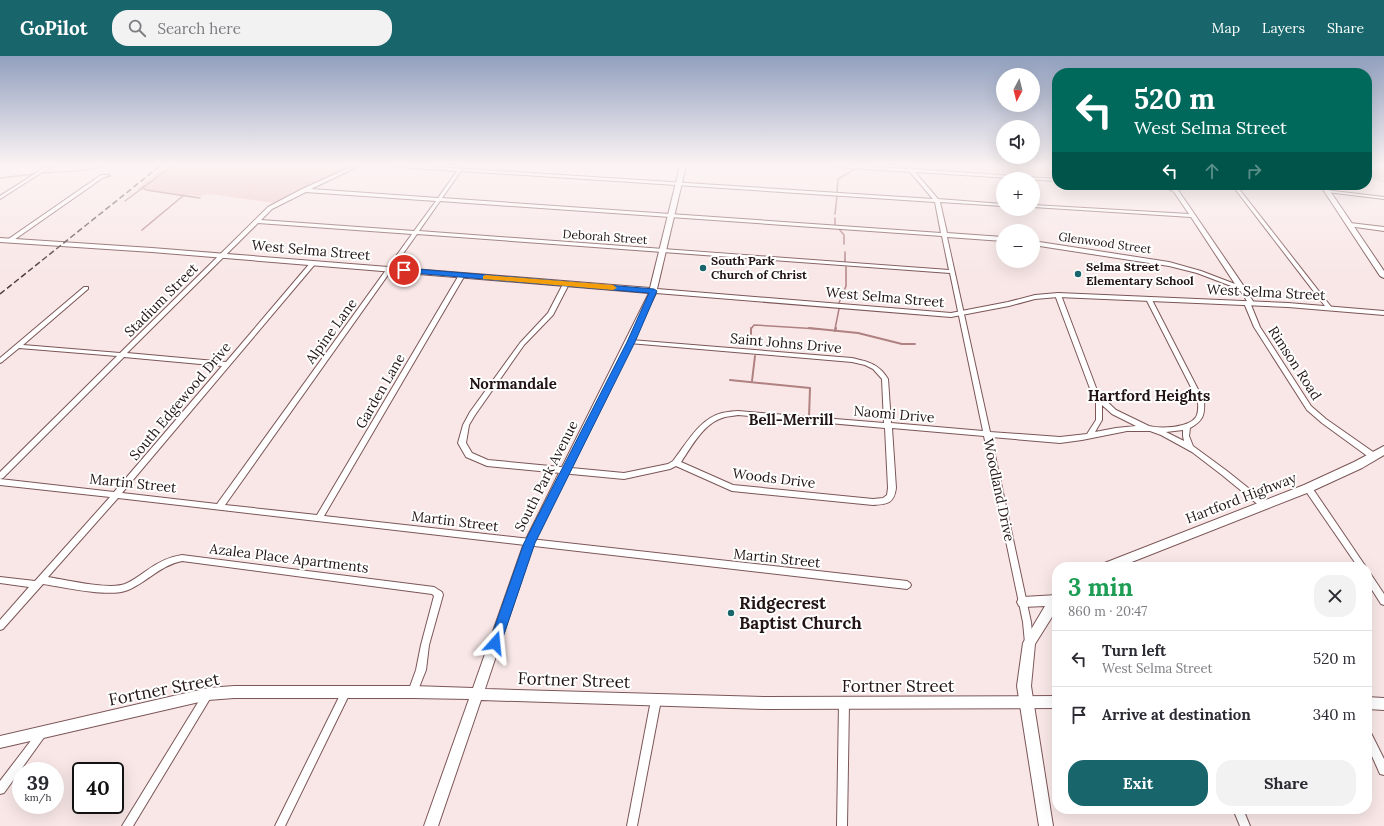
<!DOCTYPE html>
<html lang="en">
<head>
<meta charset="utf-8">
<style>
	:root { --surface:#fff; --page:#f2f2f3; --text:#2b2b33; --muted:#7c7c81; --line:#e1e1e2; --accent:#18666b }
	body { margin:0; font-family:Lora,serif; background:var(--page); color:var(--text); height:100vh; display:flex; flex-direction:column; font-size:15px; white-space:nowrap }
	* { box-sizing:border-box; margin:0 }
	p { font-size:13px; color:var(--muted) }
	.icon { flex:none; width:22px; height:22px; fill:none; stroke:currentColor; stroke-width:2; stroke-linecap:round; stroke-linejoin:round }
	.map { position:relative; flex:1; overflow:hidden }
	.panel { position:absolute; left:1052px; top:506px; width:320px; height:252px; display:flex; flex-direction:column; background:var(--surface); border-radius:16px; box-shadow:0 4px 16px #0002 }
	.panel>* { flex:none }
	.hud { position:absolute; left:1052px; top:12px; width:320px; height:122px; border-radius:16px; box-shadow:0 4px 16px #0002; background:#00695c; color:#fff; overflow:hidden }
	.needle { width:26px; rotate:187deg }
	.buttons { position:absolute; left:996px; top:12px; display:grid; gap:8px }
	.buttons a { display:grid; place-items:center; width:44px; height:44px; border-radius:50%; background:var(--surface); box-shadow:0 4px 16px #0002; font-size:20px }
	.speed { position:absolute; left:12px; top:706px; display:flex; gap:8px; font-size:20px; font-weight:700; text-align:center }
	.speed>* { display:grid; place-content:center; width:52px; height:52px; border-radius:50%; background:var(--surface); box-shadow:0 4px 16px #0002; line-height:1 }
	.speed small { font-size:10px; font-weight:400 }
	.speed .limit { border:2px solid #111; border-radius:6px; background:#fff; color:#111 }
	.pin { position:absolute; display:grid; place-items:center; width:34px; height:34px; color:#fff; margin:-17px; border:2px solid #fff; border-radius:50%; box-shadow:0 1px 4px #0007 }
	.me { position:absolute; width:44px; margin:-22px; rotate:18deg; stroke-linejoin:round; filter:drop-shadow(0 0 3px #0008) }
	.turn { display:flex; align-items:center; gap:14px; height:84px; padding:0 16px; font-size:18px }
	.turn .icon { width:52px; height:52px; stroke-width:2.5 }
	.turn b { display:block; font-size:28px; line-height:34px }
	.lanes { display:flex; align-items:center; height:38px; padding:0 16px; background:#0003; justify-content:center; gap:20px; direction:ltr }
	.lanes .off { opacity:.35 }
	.round { display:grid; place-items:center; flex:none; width:42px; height:42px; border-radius:16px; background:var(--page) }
	.summary { display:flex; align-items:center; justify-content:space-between; height:68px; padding:0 16px }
	h1 { font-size:24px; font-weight:800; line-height:30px; color:#1e9e55 }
	.cta { display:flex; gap:8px; margin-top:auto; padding:8px 16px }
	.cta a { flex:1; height:46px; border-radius:16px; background:var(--accent); color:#fff; font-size:16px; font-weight:800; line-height:46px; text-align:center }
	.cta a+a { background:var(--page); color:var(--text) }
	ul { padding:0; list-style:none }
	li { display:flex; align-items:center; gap:12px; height:56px; padding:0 16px; border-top:1px solid var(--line) }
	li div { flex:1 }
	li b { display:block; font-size:15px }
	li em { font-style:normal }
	header { display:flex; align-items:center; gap:24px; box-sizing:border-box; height:56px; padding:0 20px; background:var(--accent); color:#fff }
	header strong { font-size:19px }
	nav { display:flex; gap:22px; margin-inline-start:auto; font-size:14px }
	.search { width:280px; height:36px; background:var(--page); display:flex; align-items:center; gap:10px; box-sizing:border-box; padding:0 14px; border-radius:16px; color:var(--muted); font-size:15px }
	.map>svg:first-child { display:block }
	.green { fill:#eec6c6 }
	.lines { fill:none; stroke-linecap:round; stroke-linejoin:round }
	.stream-far1 { stroke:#b08181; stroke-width:1.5 }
	.stream { stroke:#b08181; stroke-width:2 }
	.minor-casing { stroke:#7c5657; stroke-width:2 }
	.tertiary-casing { stroke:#7c5657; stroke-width:2 }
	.secondary-casing { stroke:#7c5657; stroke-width:2 }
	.minor { fill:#fff; fill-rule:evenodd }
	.tertiary { fill:#fff; fill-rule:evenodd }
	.secondary { fill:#fff; fill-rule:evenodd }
	.rail { stroke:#4c3c3c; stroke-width:1.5; stroke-dasharray:6 3; stroke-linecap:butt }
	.route { fill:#1a73e8; stroke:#114b97 }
	.slow { fill:#f59e0b }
	.poi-dot { fill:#18666b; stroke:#fff; stroke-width:1.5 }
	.labels { text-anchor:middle; stroke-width:4; stroke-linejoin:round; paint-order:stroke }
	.far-street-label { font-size:12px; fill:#241515; stroke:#fff }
	.far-poi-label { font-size:12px; font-weight:bold; fill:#241515; stroke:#fff; text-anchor:start }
	.street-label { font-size:14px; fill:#241515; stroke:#fff }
	.neighbourhood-label { font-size:15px; font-weight:bold; fill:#241515; stroke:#fff }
	.near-poi-label { font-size:17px; font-weight:bold; fill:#241515; stroke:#fff; text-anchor:start }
	.near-street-label { font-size:17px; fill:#241515; stroke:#fff }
</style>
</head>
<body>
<header>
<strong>GoPilot</strong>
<div class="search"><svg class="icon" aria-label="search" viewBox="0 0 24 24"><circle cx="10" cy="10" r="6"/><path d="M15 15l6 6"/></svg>Search here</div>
<nav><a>Map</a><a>Layers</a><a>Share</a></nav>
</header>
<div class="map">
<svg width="1384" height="770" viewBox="0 0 1384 770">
	<rect width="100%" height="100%" fill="#f9e7e7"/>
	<g class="green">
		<path d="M166 110H355L274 147 210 138 198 140 137 133Z"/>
		<path d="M935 110H1057V121L936 113Z"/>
		<path d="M1367 110 1384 111V127L1367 121Z"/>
	</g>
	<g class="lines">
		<g class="stream-far1">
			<path d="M43 117 76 115 108 110"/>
			<path d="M0 122 35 118"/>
			<path d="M144 130 143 132 146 134 200 142"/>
			<path d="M837 137 838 123 855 113"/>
			<path d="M125 145 172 110"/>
			<path d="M835 158 837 140"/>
			<path d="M835 162V169"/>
			<path d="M839 173 844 179V188"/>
			<path d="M142 174 184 139"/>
			<path d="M845 196V206"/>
			<path d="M839 247 846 230V211"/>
			<path d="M751 273 754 269 819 273"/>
			<path d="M835 273 839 253"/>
		</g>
		<g class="stream">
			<path d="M751 272V278"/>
			<path d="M809 272 858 277 902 288H915"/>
			<path d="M835 275 836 272"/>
			<path d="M730 324 810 332 809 361"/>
			<path d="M752 325 755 300"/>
		</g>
		<g class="minor-casing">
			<g id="minor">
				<path d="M47 110H52L0 143V140Z"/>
				<path d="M353 110H359L311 133 438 142 457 115 398 111 396 110H421L933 143 910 116 836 111 834 110H859L907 113 905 110H910L912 113 1057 123V125L915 116 938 143 1003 148V150L940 146 947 177 1003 181V185L947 181 990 376 1060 381 1087 378 1096 364V343L1092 338 1055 239 1058 237 1061 239 1098 337 1116 354 1149 370C1160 373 1189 372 1196 361 1199 356 1198 350 1198 345L1146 243 1147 242H1151L1204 345C1205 359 1203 365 1190 372L1189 380 1193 390 1227 415 1267 447 1268 449 1267 451H1261L1222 419 1192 396 1161 379 1150 375H1127L1082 384 1060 387 991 381 1031 566 1033 587 1032 590 1029 591 1026 590 1025 587 1023 566 984 380 892 372 896 432C894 448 887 448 873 449L732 435 676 410 670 413 624 423 487 410 466 401 458 387 463 369 470 356 520 287 548 257 563 228 566 226 569 228 553 259 524 289 475 359 469 369 466 387 472 397 488 404 624 417 668 408 673 405C687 387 699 363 722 357 727 356 733 355 738 355L884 367 882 323 873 313 865 309 852 306 629 287 628 286 631 284 852 302C869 306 879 308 888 323L891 367 983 375 950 217 417 178 225 449 317 459 459 219 462 217 465 219 324 460 907 525 910 527 911 529 910 531 907 533 118 442 48 521C65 524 110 534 125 528 132 525 139 520 146 515 157 507 168 501 182 499L434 531 442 536 443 539 429 589 426 614 416 639 413 640 410 639 408 636 416 614 421 589 434 540 432 538 182 505C161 509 147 526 128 534 110 542 63 531 43 528L3 573 0 574V564L29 531 0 527V521L35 525 110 441 0 429V423L114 436 222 310 124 301 3 422 0 423V416L117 300 19 292 2 306 0 307V302L84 231H88V233L23 289 120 297 268 151 302 133ZM461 115 935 146 941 177 442 142ZM306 136 436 145 414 175 261 164 272 153ZM440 145 942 180 949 214 419 175ZM258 167 412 178 217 448 122 437 316 207 313 205 311 206 226 306 127 297ZM1102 349 1112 358 1136 370 1116 372 1095 376 1102 364ZM738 359 885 372 888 432 887 439 883 442 873 443 733 429 681 406C692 390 704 366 725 361 729 360 734 360 738 359ZM1183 374V380L1184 385 1166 376Z"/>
				<path d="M101 119H108L110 120 104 121 11 186H7V184Z"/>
				<path d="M1128 129 1170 131 1178 134 1245 232 1254 247 1251 249 1260 271 1311 350 1326 363 1376 398 1377 400 1376 402H1370L1322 367 1307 354 1254 271 1244 247 1247 245 1239 233 1197 217 1169 210 1033 189V185L1169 206 1201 215 1235 228 1191 161 1033 151V149L1189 158 1174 136 1169 133 1130 130Z"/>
				<path d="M1232 129H1236L1332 252V254H1328Z"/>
				<path d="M1325 134 1384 141V143L1327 136H1325Z"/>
				<path d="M1350 167 1384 171V175L1348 170V168Z"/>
				<path d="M1308 429 1311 430 1366 511H1358L1305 434 1304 432 1305 430Z"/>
				<path d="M1367 516 1370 517 1384 538V549L1381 548 1367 526Z"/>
				<path d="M346 632 349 633 351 636 349 639 285 770H275L343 633Z"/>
				<path d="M208 634 211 635 213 638 211 641 133 770H122L205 635Z"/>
				<path d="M656 640 659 641 661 644 637 770H627L651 644 653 641Z"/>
				<path d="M844 643 847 644 849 647 847 770H837L839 647 841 644Z"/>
				<path d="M42 672 45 674 47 677 45 680 4 737 0 738V725L39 674Z"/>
				<path d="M1367 673 1370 675 1384 703V719L1380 718 1367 689Z"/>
				<path d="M1233 753H1243L1250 770H1240Z"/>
			</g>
		</g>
		<g class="tertiary-casing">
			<g id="tertiary">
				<path d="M680 110H686L657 233 951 257 1008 246 1035 239 1058 237 1288 247 1384 255V259L1288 251 1058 241 1035 243 1009 250 951 261 656 237 534 487 485 633 766 641 1057 640V652L766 653 481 644 438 770H424L469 643 413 642H234L208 644 0 692V680L208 632 234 630H413L473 632 524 487 649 237 152 196 0 186V182L152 192 650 232Z"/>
				<path d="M1320 129H1326L1384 215V222L1380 220Z"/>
				<path d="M1367 641 1384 642V654L1367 653Z"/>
			</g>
		</g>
		<g class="secondary-casing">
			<g id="secondary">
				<path d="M1384 390V399L1362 412 1312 435 1119 511H1100L1102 508 1304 429 1354 406Z"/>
				<path d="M1057 539V553L1035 588 1031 630 1053 770H1039L1017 630 1023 587 1045 550 1023 551 1019 550 1017 546 1019 542 1023 541Z"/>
			</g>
		</g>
		<use href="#minor" class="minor"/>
		<use href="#tertiary" class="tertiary"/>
		<use href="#secondary" class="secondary"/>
		<path class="rail" d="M0 238 160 110"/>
	</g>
	<linearGradient id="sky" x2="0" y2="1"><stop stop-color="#91a0bf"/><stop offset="0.5" stop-color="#fcf4f4"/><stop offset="1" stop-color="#fcf4f4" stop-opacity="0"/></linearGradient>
	<rect width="1384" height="218" fill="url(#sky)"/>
	<path class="route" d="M404 212 654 233 657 235 635 286 535 487 501 587 499 591 495 593 491 591 489 587 524 487 627 286 649 237 401 216 400 214Z"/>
	<path class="slow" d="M486 219 613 229 617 232 613 234 483 223V220Z"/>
	<g class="poi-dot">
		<circle cx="703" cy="212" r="4"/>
		<circle cx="1078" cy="218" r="4"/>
		<circle cx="731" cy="557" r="4"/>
	</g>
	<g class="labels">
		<g class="far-street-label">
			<text transform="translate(605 181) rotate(4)" y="4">Deborah Street</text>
			<text transform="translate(1105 187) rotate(8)" y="4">Glenwood Street</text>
		</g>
		<g class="far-poi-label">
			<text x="711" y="209">South Park<tspan x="711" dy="14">Church of Christ</tspan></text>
			<text x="1086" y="215">Selma Street<tspan x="1086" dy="14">Elementary School</tspan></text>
		</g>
		<g class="street-label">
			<text transform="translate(311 194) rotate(5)" y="5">West Selma Street</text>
			<text transform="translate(1266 236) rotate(3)" y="5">West Selma Street</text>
			<text transform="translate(885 241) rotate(5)" y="5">West Selma Street</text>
			<text transform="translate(161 244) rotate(-45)" y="5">Stadium Street</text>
			<text transform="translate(331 275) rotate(-54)" y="5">Alpine Lane</text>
			<text transform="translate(786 287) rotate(5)" y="5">Saint Johns Drive</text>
			<text transform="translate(1295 307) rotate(57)" y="5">Rimson Road</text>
			<text transform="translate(380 335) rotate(-60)" y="5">Garden Lane</text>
			<text transform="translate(180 345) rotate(-50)" y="5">South Edgewood Drive</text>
			<text transform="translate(894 358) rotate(5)" y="5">Naomi Drive</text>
			<text transform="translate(546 420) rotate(-63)" y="5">South Park Avenue</text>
			<text transform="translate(774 422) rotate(7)" y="5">Woods Drive</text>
			<text transform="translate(133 427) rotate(6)" y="5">Martin Street</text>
			<text transform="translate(999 434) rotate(78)" y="5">Woodland Drive</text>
			<text transform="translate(1241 442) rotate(-21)" y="5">Hartford Highway</text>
			<text transform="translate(455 465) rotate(7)" y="5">Martin Street</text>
			<text transform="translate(289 502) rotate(7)" y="5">Azalea Place Apartments</text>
			<text transform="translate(777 502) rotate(6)" y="5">Martin Street</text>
		</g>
		<g class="neighbourhood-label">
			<text x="513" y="333">Normandale</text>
			<text x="1149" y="345">Hartford Heights</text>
			<text x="791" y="369">Bell-Merrill</text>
		</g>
		<g class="near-poi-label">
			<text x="739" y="553">Ridgecrest<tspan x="739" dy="20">Baptist Church</tspan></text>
		</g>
		<g class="near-street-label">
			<text transform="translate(574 624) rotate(2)" y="6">Fortner Street</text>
			<text x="898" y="636">Fortner Street</text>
			<text transform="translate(164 633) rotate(-11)" y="6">Fortner Street</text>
		</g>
	</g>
</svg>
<div class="buttons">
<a><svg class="needle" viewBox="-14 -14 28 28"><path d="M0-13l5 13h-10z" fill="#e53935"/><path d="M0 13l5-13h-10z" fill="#7c7c81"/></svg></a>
<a><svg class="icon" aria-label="sound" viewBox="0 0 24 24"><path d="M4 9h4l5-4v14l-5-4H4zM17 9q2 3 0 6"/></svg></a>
<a>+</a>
<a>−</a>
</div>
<div class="speed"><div>39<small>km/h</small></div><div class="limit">40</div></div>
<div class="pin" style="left:404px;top:214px;background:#d93025"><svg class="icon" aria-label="arrive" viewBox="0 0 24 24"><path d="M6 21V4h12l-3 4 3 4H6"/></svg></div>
<svg class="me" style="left:495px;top:587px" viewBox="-20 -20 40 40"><path d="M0-17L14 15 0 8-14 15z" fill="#1a73e8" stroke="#fff" stroke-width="4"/></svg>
<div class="hud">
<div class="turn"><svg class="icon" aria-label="left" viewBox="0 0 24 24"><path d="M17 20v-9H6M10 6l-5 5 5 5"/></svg><div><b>520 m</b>West Selma Street</div></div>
<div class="lanes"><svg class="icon" aria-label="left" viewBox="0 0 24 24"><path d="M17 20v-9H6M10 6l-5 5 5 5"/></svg><svg class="icon off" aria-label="ahead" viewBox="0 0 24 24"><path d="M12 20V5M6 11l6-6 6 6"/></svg><svg class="icon off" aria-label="right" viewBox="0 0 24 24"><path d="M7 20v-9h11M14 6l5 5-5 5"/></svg></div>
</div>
<section class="panel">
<div class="summary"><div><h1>3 min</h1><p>860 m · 20:47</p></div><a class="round"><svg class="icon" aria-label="close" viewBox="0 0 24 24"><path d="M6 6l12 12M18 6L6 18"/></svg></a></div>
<ul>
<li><svg class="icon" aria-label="left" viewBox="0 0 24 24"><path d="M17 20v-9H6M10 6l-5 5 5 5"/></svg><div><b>Turn left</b><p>West Selma Street</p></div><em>520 m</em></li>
<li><svg class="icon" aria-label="arrive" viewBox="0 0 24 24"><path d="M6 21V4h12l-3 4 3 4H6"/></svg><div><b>Arrive at destination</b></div><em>340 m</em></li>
</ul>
<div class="cta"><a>Exit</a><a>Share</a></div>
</section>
</div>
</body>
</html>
